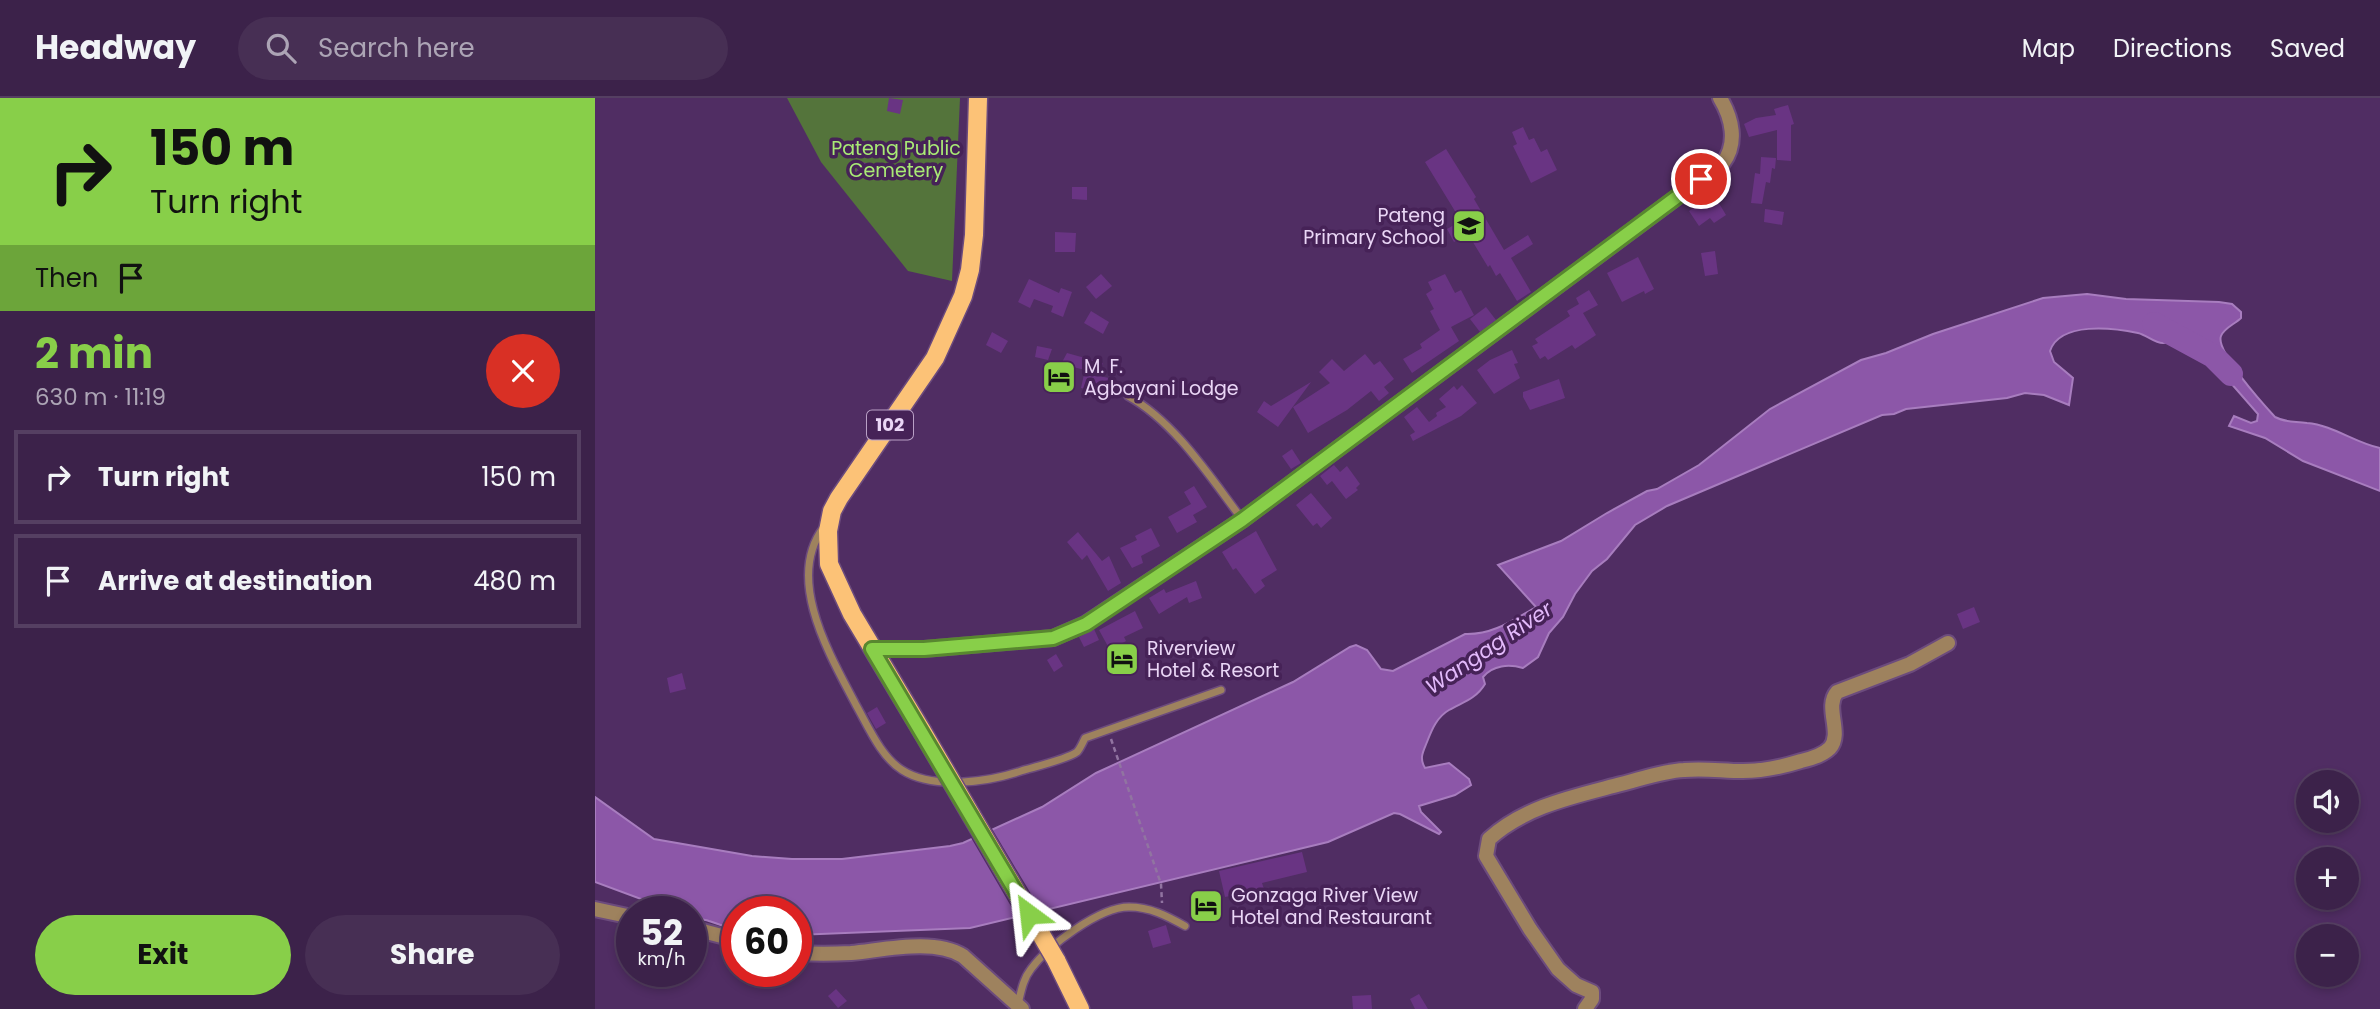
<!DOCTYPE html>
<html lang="en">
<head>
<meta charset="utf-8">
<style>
	:root { --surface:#3c224a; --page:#472f54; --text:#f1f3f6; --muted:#aca4b5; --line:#553f62; --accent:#88cf49 }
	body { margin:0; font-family:Poppins,sans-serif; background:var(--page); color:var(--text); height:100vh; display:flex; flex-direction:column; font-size:26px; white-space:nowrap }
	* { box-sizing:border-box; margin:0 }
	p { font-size:23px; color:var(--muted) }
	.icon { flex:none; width:38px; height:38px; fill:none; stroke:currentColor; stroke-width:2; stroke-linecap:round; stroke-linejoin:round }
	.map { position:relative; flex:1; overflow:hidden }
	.details { display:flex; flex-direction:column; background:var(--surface); width:595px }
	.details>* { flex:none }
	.top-card { background:#88cf49; color:#111; overflow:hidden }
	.fabs { position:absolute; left:1701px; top:672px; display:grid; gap:14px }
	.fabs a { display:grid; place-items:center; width:63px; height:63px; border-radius:50%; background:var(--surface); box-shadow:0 4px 10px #0003,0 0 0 2px var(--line); font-size:35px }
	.speed { position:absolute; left:21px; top:798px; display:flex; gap:14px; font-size:35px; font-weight:700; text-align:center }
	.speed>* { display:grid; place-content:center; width:91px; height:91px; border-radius:50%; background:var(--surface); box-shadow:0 4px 10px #0003,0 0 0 2px var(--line); line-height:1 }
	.speed small { font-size:18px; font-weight:400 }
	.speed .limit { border:10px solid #d22; background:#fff; color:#111 }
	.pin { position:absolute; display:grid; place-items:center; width:60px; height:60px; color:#fff; margin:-30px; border:4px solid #fff; border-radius:50%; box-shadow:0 2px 7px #0007 }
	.me { position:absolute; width:77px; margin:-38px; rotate:330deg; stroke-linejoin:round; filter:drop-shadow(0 0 5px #0008) }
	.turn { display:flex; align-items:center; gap:24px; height:147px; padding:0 35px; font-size:32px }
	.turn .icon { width:91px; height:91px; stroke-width:2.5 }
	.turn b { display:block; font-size:49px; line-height:60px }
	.then { display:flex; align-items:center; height:66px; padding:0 35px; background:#0003; gap:14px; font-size:26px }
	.round { display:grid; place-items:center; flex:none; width:74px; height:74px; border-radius:37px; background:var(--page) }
	.headline { display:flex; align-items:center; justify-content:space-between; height:119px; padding:0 35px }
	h1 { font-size:42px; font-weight:700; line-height:52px; color:var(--accent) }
	.button { display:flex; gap:14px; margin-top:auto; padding:14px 35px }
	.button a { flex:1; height:80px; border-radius:42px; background:var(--accent); color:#111; font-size:28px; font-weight:700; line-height:80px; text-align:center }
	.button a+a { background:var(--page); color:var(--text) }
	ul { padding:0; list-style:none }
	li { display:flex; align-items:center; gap:21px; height:94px; margin:0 14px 10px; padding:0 21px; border:4px solid var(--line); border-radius:0px }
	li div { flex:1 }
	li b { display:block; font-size:26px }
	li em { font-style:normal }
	header { display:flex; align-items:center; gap:42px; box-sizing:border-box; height:98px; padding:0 35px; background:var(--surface); border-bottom:2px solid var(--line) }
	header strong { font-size:33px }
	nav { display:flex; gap:38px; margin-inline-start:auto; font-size:24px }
	.search { width:490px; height:63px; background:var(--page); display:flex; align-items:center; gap:18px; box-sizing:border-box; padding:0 24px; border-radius:38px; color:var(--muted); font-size:26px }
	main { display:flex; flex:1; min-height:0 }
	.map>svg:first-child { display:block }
	.green { fill:#54743b }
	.water { fill:#8c57a8; stroke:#a87dbf; stroke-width:2 }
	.pier { fill:#502d63 }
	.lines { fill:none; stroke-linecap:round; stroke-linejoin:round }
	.river { stroke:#8c57a8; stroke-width:24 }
	.building { fill:#693483 }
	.lane-casing { stroke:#6c4b7d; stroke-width:10 }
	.street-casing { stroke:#6c4b7d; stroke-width:18 }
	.primary-casing { stroke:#6c4b7d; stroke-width:21 }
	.path { stroke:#9174a1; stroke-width:2.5; stroke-dasharray:5 3.5; stroke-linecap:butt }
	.lane { stroke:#9e825e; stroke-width:7 }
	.street { stroke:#9e825e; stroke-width:14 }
	.primary { stroke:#fcc277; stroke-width:18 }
	.primary-bridge-casing { stroke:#6c4b7d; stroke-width:21; stroke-linecap:butt }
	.primary-bridge { stroke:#fcc277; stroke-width:18 }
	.route-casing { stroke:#58872f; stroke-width:18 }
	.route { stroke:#88cf49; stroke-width:12 }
	.labels { text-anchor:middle; stroke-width:7; stroke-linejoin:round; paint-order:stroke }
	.shield { fill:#462257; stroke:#b9a0c6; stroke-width:2 }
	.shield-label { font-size:18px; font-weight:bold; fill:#ead6f6 }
	.park-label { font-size:19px; fill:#a9eb75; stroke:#462257 }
	.poi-label { font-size:19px; fill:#ead6f6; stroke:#462257; text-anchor:start }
	.water-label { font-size:21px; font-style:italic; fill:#e3bafb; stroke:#462257 }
</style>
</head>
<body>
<header>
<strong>Headway</strong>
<div class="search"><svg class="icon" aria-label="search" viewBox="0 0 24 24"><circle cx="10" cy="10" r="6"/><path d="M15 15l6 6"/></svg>Search here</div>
<nav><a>Map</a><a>Directions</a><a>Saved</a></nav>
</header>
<main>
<section class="details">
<div class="top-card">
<div class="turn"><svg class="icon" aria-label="right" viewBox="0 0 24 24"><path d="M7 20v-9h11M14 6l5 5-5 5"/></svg><div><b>150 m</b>Turn right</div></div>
<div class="then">Then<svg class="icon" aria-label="arrive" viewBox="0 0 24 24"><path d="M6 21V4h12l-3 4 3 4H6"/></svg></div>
</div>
<div class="headline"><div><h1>2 min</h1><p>630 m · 11:19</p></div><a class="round" style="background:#d93025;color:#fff"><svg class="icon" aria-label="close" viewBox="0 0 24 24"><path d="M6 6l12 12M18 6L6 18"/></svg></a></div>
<ul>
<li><svg class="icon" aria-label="right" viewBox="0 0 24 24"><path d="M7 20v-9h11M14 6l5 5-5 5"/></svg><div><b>Turn right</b></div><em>150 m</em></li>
<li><svg class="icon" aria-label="arrive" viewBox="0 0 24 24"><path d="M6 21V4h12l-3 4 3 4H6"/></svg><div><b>Arrive at destination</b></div><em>480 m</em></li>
</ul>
<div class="button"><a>Exit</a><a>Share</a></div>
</section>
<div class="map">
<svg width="1785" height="911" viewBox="0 0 1785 911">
	<rect width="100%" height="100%" fill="#502d63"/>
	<path class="green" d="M192 0H365L357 183 313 173 226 64Z"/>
	<path class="water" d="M1492 196 1531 201 1624 204 1637 206 1646 214V220C1640 226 1629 230 1626 238 1620 253 1669 307 1680 319 1691 325 1701 323 1712 325 1738 327 1760 345 1785 350V393L1708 363 1670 340 1634 328 1639 318 1656 325 1662 323 1663 316 1628 276 1613 265C1611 256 1616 246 1606 241 1596 236 1579 245 1568 245 1559 245 1552 237 1543 235 1519 230 1465 223 1455 253L1459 264 1478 280 1474 307 1449 297 1430 295 1412 300 1311 311 1299 316 1287 317 1072 408 1040 427 1012 461 997 473 980 496 968 519 954 535 943 559 928 570C914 566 898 567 888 579L890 586C881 601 868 604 854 612 842 619 837 631 832 644 828 654 824 660 830 670L854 665 874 681 876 687 860 697 824 708 826 714 846 734 844 736 805 716 799 715 733 744 375 830 201 837V814H142V831C131 830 124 826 114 823 108 821 102 821 96 820V814H81L0 784V699L59 741 157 758 197 761H247L355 748 368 745 447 709 501 675 698 584 755 549 761 547 772 552 786 571 798 573 870 536C898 537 918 522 941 509L903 467 966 443 1012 415 1052 393 1062 391 1104 367 1175 311 1266 262 1291 255 1338 236 1448 200Z"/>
	<path class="pier" d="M396 729 448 816 424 822 375 738Z"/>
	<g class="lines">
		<path class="river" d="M1559 226 1618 258 1636 276"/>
	</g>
	<g class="building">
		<path d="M294 0 308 2 305 16 292 13Z"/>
		<path d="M1193 7 1199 26 1196 27V63L1182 62V32L1154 39 1149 26 1161 20 1181 17 1179 11Z"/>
		<path d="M928 29 934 42 939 40 946 54 952 51 962 72 936 85 918 48 922 46 917 34Z"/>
		<path d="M851 51 881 99 879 101 909 152 933 137 938 146 916 160 936 194 922 203 905 175 901 178 895 167 893 169 873 136 859 144 852 131 866 123 830 64Z"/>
		<path d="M1166 59 1181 60 1180 71 1177 70 1175 85 1171 84 1167 106 1156 105 1160 75 1165 76Z"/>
		<path d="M264 63 277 67 274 78 261 74Z"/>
		<path d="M477 89H492V102L477 101Z"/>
		<path d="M1119 97 1131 117 1119 125 1115 120 1104 128 1094 113Z"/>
		<path d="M1170 111 1189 114 1187 127 1169 124Z"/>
		<path d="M460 134 481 135 480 154H460Z"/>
		<path d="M1120 153 1123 176 1110 178 1106 155Z"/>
		<path d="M1043 159 1059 191 1050 196 1049 193 1027 204 1012 175Z"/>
		<path d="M506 176 517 188 501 201 491 189Z"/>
		<path d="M850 176 860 195 866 192 879 217 856 229 864 243 817 275 808 261 827 250 825 246 845 232 835 213 839 211 831 196 837 192 833 184Z"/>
		<path d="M434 181 464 195 466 190 477 194 468 219 456 214 458 208 439 201 435 210 423 204Z"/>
		<path d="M994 192 1003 207 988 215 1001 237 980 251 977 247 953 262 950 258 945 261 937 248 943 245 940 241 975 218 972 213 984 206 981 200Z"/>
		<path d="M891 209 901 222 885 234 875 221Z"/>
		<path d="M496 213 514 224 508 236 489 225Z"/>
		<path d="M397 234 413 243 406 255 391 247Z"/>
		<path d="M442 248 457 251 453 262 440 259Z"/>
		<path d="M917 252 923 265 919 266 925 280 899 296 882 272 895 262Z"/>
		<path d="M472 255 508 265 504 278 514 280 511 295 486 290 490 272 466 266Z"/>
		<path d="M770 256 779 267 785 263 799 281 789 289 794 295 784 303 776 293 752 312 713 335 698 309 735 285 724 274 737 261 749 273Z"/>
		<path d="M964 281 970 300 935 312 928 299V294Z"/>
		<path d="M716 284 683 329 662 314 669 303 676 308Z"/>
		<path d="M867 287 882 305 866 318 818 343 815 337 820 334 809 319 822 309 834 324 842 318 841 315 851 309 844 301 859 288 862 292Z"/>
		<path d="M697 351 706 365 696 371 687 358Z"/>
		<path d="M739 367 745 374 752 368 765 386 761 390 763 392 751 401 737 383 732 387 725 378Z"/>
		<path d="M599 388 612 409 598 417 602 424 582 435 573 419 596 406 589 394Z"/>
		<path d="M716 395 737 420 726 430 722 425 718 428 701 407Z"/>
		<path d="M556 430 565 448 546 458 548 465 537 470 525 450 542 442 540 438Z"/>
		<path d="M661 433 682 472 666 482 670 488 660 496 641 470 638 472 627 454Z"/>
		<path d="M483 434 507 463 514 458 526 485 513 493 492 457 487 462 472 444Z"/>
		<path d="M601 483 607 500 594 505 592 499 564 516 554 500 569 491 571 495Z"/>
		<path d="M1379 509 1385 524 1368 531 1362 516Z"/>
		<path d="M540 513 548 530 529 539 531 543 515 552 504 532Z"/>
		<path d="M499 531 504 542 489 549 484 539Z"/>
		<path d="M461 556 468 568 459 574 452 562Z"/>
		<path d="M87 575 91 591 75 595 72 580Z"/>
		<path d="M282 609 291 625 281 631 272 615Z"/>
		<path d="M707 754 712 774 667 785 669 791 630 799 624 773Z"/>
		<path d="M571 827 576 845 558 850 553 833Z"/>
		<path d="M241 891 252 903 243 910 233 898Z"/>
		<path d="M824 896 833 911H820L815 901Z"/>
		<path d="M776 897 777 911H758L757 898Z"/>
	</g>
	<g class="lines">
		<g class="lane-casing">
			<g id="lane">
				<path d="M533 298C580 324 615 379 647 421"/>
				<path d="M229 429C189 481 236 559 261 607 273 628 286 659 307 672 338 692 393 684 426 673 439 669 473 661 482 654 485 651 488 644 490 640L626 592"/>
				<path d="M423 906C426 894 428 881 436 871 453 848 504 809 534 809 555 809 572 818 590 828"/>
			</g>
		</g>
		<g class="street-casing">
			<g id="street">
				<path d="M277 551H329L458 540 490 526 647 422 1128 65C1143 45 1137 20 1125 0"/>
				<path d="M0 811 37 819"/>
				<path d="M96 830 142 842"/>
				<path d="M201 855C219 856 238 856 256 855 289 852 339 840 368 858L427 911"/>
				<path d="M990 911 997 901V894L981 887 963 871 935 831 891 758 894 741C930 708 981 698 1026 686 1046 681 1068 673 1089 672 1109 670 1128 673 1148 673 1168 673 1187 669 1206 663 1215 661 1228 657 1235 650 1248 635 1229 609 1242 594L1315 566 1353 545"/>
			</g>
		</g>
		<g class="primary-casing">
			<g id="primary">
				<path d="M327 633 257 516 234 466 233 433 237 413 244 400 340 260 368 198 375 172 379 137 383 0"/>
				<path d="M461 862 485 911"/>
			</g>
		</g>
		<path class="path" d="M516 641 566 786 567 805"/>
		<use href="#lane" class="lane"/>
		<use href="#street" class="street"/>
		<use href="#primary" class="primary"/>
		<g class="primary-bridge-casing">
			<path id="primary-bridge" d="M327 633 461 862"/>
		</g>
		<use href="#primary-bridge" class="primary-bridge"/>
	</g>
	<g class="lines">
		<g class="route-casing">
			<path id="route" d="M434 816 277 551H329L458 540 491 526 647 422 1106 81"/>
		</g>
		<use href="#route" class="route"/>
	</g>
	<defs>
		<g id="school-square" transform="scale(1.75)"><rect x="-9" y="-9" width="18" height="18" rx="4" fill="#88cf49" stroke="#462257"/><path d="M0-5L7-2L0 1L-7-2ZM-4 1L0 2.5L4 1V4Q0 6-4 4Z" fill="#111"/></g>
		<g id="hotel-square" transform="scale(1.75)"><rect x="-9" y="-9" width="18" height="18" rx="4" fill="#88cf49" stroke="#462257"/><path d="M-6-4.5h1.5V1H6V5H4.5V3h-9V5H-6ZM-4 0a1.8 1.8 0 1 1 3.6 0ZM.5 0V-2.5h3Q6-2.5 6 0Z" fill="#111"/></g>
	</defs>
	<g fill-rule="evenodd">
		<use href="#school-square" x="874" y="128"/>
		<use href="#hotel-square" x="464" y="279"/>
		<use href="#hotel-square" x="527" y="561"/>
		<use href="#hotel-square" x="611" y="808"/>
	</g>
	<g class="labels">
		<rect class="shield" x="272" y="312.5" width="46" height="29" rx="5"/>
		<g class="shield-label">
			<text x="295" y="333">102</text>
		</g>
		<g class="park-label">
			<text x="301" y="57">Pateng Public<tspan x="301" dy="22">Cemetery</tspan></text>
		</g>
		<g class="poi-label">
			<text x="850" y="124" text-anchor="end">Pateng<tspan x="850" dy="22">Primary School</tspan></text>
			<text x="489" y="275">M. F.<tspan x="489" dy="22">Agbayani Lodge</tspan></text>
			<text x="552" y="557">Riverview<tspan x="552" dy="22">Hotel &amp; Resort</tspan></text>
			<text x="636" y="804">Gonzaga River View<tspan x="636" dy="22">Hotel and Restaurant</tspan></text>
		</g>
		<g class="water-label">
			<text transform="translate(894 550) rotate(-34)" y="7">Wangag River</text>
		</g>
	</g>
</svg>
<div class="fabs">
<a><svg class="icon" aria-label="sound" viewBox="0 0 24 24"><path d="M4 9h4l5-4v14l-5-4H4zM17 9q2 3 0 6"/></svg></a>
<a>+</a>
<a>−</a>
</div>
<div class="speed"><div>52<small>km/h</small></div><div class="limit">60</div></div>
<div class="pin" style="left:1106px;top:81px;background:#d93025"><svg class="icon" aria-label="arrive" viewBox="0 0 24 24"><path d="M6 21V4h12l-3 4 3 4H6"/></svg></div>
<svg class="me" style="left:434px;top:816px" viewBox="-20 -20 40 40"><path d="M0-17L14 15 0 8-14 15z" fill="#88cf49" stroke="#fff" stroke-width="4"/></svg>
</div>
</main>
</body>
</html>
